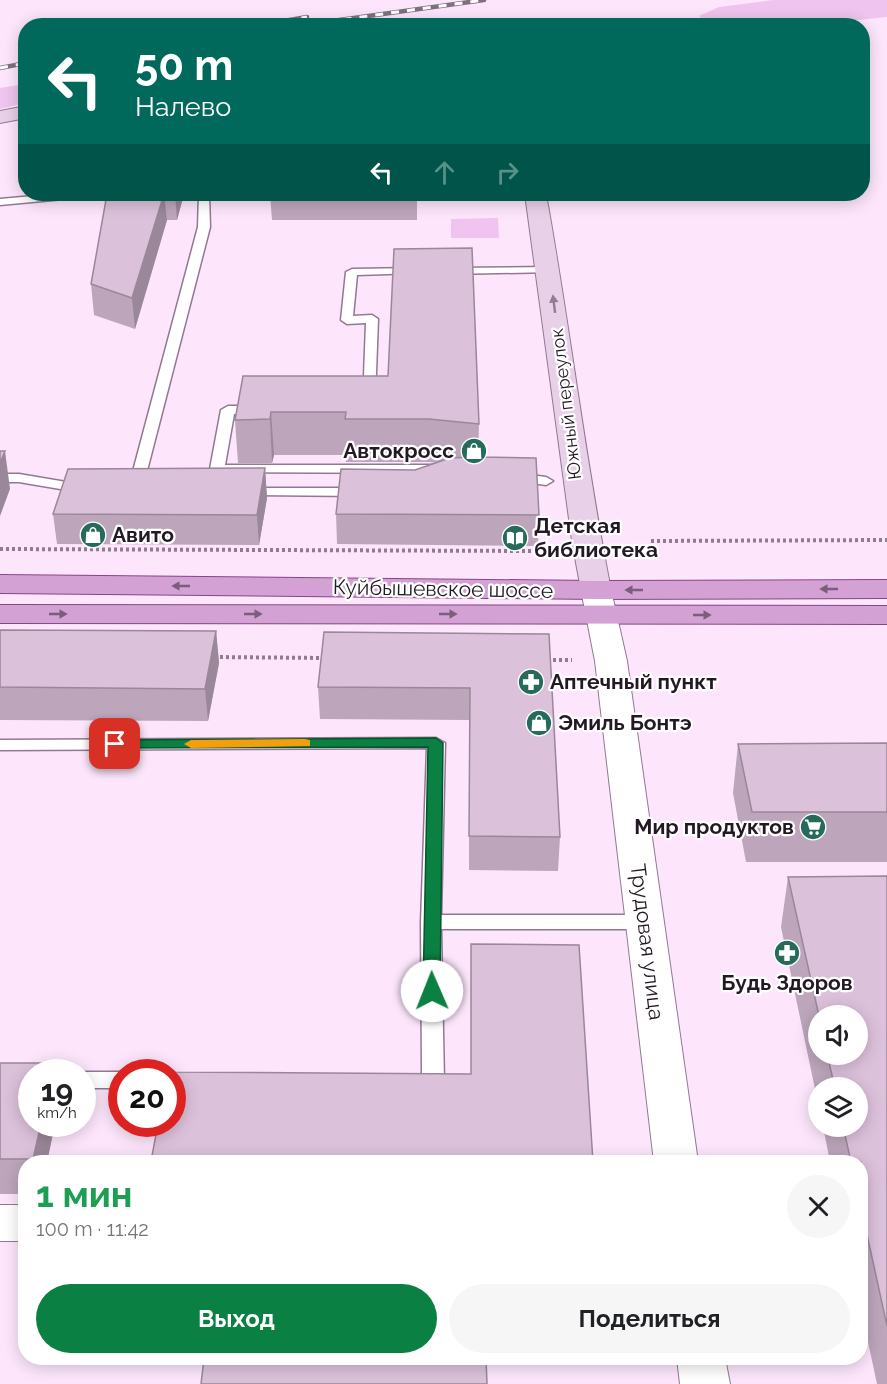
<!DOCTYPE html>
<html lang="ru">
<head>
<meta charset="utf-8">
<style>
	:root { --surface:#fff; --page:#f6f6f6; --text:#202124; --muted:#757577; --accent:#0b8043 }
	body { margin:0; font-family:Raleway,sans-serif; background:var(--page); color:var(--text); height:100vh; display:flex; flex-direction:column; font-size:22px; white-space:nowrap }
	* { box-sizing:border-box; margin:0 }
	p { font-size:20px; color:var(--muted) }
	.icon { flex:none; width:33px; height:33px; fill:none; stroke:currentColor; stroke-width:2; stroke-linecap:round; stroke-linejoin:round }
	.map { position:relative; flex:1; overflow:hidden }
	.side { position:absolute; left:18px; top:1155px; width:850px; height:210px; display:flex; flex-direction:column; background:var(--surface); border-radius:24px; box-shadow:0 3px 15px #0003 }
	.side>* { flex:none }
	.top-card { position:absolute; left:18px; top:18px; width:852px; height:183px; border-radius:24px; box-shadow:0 3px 15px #0003; background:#00695c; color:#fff; overflow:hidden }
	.fabs { position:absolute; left:808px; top:1005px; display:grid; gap:12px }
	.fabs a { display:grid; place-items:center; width:60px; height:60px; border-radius:50%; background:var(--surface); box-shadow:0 3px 15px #0003; font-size:30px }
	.speed { position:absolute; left:18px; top:1059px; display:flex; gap:12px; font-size:30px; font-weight:700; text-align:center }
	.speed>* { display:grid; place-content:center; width:78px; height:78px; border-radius:50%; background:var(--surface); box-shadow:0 3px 15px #0003; line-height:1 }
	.speed small { font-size:15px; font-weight:400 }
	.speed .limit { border:9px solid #d22; background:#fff; color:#111 }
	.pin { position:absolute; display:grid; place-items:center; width:51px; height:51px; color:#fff; margin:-26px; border-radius:12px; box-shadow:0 3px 9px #0006 }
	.me { position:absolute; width:66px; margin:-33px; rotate:359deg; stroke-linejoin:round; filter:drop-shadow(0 0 4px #0008) }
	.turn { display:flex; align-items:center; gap:21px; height:126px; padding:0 18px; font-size:27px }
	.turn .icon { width:78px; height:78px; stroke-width:2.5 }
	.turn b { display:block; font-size:42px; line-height:51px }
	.lanes { display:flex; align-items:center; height:57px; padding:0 18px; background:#0003; justify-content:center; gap:30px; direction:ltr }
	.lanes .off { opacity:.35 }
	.round { display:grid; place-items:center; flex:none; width:63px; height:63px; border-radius:32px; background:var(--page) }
	.headline { display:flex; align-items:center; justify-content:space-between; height:102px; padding:0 18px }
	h1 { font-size:36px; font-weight:700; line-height:45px; color:#1e9e55 }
	.primary-button { display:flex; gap:12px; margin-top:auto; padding:12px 18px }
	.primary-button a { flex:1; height:69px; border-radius:36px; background:var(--accent); color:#fff; font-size:24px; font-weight:700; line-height:69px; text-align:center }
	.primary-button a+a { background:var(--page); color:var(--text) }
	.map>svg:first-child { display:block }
	.green { fill:#efc4ee }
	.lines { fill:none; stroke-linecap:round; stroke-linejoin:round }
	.service-casing { stroke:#927991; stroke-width:3 }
	.minor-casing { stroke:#927991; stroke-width:2 }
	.tertiary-casing { stroke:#927991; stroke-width:2 }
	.secondary-casing { stroke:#927991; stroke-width:2 }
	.primary-casing { stroke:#834883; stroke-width:2 }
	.path { stroke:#8d7d8d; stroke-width:4; stroke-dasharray:3 3; stroke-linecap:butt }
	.service { fill:#fff; fill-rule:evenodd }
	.minor { fill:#fff; fill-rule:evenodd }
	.tertiary { fill:#fff; fill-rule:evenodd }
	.secondary { fill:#e9d0e9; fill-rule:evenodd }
	.primary { fill:#d3a1d4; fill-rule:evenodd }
	.rail-casing { stroke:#80707f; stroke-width:4.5 }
	.rail { stroke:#fff; stroke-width:3; stroke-dasharray:8; stroke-linecap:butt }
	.wall { fill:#bda6bc; fill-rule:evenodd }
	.shaded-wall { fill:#9a8799 }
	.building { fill:#dcc1db; stroke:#9a8799; stroke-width:1.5 }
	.oneway { fill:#907e90 }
	.oneway2 { fill:#7b5d7c }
	.route { fill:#0b8043; stroke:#07532c; stroke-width:1.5 }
	.slow { fill:#f59e0b }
	.labels { text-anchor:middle; stroke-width:4.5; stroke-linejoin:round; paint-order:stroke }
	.far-street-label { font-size:18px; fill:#231923; stroke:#fff }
	.poi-label { font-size:21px; font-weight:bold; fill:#231923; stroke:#fff; text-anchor:start }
	.street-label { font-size:21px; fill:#231923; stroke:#fff }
</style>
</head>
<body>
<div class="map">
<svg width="887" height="1384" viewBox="0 0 887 1384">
	<rect width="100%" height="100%" fill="#fde6fc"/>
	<g class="green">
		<path d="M773 0H887V17L801 26H712L699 16 719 7Z"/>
		<path d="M25 84V103L0 109V88Z"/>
		<path d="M498 218 499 238H451V219Z"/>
	</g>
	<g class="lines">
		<g class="service-casing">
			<g id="service">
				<path d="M56 194H90L85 197 0 205V199Z"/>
				<path d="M199 194H209L210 227 142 490 135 494 128 490 198 227Z"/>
				<path d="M549 267 553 268V272L451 274 445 271 451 268Z"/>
				<path d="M416 268 422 271 420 273 357 275 353 316 372 315 378 319 375 399 373 402H363L366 323 347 324 341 320 346 272 352 269Z"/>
				<path d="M228 406H258L265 410 258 414H234L225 465H444L451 469 444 473 212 472 210 469 221 410Z"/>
				<path d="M514 473 546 477 553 481 546 485 509 480 507 477Z"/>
				<path d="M0 474H19L84 485 91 489 84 493 19 482H0Z"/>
				<path d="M245 488H360L367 492 360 496 240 495 238 492 240 489Z"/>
				<path d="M436 738 445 743 441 915H645L652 917 655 922 652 927 645 929H441L444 1082 440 1088 433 1090 412 1088 408 1082 412 1076 422 1074 421 922 427 748 0 750V740Z"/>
				<path d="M81 1072H123L122 1088H82Z"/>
			</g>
		</g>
		<g class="minor-casing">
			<rect id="minor" x="0" y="1205" width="26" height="36"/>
		</g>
		<g class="tertiary-casing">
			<g id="tertiary">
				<path d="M596 581 607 584 611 590 627 661 698 1162H654L595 661 581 590 585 584Z"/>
				<path d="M677 1358H725L730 1384H680Z"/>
			</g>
		</g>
		<g class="secondary-casing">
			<g id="secondary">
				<path d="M26 106V118L0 123V111Z"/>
				<path d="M525 194H546C570 326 585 459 611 590L607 596 596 599 585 596 581 590 572 541Z"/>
			</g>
		</g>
		<g class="primary-casing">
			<g id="primary">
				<path d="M0 575 596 581 887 580V598L596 599 0 593Z"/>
				<path d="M0 605 887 606V624L0 623Z"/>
			</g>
		</g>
		<g class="path">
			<path d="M651 541 887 540"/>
			<path d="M0 549 532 551"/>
			<path d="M214 657 326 658"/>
			<path d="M547 660H572"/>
		</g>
		<use href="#service" class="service"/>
		<use href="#minor" class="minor"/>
		<use href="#tertiary" class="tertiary"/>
		<use href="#secondary" class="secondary"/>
		<use href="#primary" class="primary"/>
		<g class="rail-casing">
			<g id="rail">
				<path d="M254 26 307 17"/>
				<path d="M296 26 484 0"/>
				<path d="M0 68 26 63"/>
			</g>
		</g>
		<use href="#rail" class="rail"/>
	</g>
	<g class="wall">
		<path d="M107 194H184L177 220H167L135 329 94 315 91 284Z"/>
		<path d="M270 194H417V220H272Z"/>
		<path d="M243 376 479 424 478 455 479 457 539 515 538 546 337 544 336 514 415 470 436 463 429 462H346V455H274L272 463H238L235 420Z"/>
		<path d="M265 468 267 498 259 545 57 544 53 514Z"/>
		<path d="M0 630 216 631 219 663 208 721 0 720Z"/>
		<path d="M549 634 560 837 558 871 469 870V720L320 719 318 687Z"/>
		<path d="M887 743V862H746L733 793 738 744Z"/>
		<path d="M887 876V1384H877L861 1309V1162H830L823 1126H858V1088H819V1108L781 927 788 877ZM819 1016 858 1054H819Z"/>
		<path d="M0 1063H55L57 1072H32V1124H55L47 1162H26V1194H0Z"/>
		<path d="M471 1074 593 1162H152L151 1161Z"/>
	</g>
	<g class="shaded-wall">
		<path d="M164 194 167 220 135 329 132 298Z"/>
		<path d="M175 194H184L177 220Z"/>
		<path d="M271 412 274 455 272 463 270 419Z"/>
		<path d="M5 451 10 489 0 516V463Z"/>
		<path d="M265 468 267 498 259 545 257 515Z"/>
		<path d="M216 631 219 663 208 721 205 689Z"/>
		<path d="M55 1063 57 1072H53Z"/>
		<path d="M41 1124H55L47 1162H34L33 1159Z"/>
	</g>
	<g class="building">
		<path d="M107 194H164L132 298 91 284Z"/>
		<path d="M472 248 479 424 429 419H345L346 412H271L270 419 235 420 243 376H388L394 249Z"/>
		<path d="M477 450 479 457 536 458 539 515 336 514 341 469 415 470 450 458 474 457Z"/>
		<path d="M0 451H5L0 463Z"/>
		<path d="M265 468 257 515 53 514 68 469Z"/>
		<path d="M0 630 216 631 205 689 0 687Z"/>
		<path d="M324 632 549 634 560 837 469 836 470 688 318 687Z"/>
		<path d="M887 743V812H752L738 744Z"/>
		<path d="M887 876V1326L861 1207V1162H851L843 1126H858V1088H835L827 1054H858V1016H819L788 877Z"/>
		<path d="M471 944 579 945 593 1162H370L151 1161 158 1124H172V1072H167L471 1074Z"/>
		<path d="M0 1063H55L53 1072H32V1124H41L33 1159H0Z"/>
		<path d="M486 1358 487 1384H201L204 1359Z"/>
	</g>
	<defs><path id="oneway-solid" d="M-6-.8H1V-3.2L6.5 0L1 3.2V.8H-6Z" transform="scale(1.5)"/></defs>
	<use class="oneway" href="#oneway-solid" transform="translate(554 304) rotate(-97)"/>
	<g class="oneway2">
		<use href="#oneway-solid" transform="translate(181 586) rotate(-180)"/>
		<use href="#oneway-solid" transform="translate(829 589) rotate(180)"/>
		<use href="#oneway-solid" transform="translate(634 590) rotate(180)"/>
		<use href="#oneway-solid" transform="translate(58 614)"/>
		<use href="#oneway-solid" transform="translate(253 614)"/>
		<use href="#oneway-solid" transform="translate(448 614)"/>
		<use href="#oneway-solid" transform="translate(702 615)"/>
	</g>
	<path class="route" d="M436 738 443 743 440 991 432 996 423 991 428 747 115 748 108 744 115 740Z"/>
	<path class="slow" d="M305 739 310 740V746L191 748 184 744 191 740Z"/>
	<defs>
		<g id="shop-disc" transform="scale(1.35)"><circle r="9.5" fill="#266a5c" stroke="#fff"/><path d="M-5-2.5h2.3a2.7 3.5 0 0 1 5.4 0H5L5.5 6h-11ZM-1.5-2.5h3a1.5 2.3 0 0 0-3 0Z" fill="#fff"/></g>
		<g id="library-disc" transform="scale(1.35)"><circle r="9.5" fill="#266a5c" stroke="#fff"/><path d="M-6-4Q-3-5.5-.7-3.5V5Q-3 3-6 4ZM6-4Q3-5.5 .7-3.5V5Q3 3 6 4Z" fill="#fff"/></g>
		<g id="pharmacy-disc" transform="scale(1.35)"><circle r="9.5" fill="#266a5c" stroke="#fff"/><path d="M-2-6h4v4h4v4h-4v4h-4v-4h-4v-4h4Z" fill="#fff"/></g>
		<g id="supermarket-disc" transform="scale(1.35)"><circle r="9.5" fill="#266a5c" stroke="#fff"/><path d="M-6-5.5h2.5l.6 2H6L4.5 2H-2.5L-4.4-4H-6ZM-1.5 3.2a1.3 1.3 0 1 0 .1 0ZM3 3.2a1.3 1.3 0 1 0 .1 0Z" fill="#fff"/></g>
	</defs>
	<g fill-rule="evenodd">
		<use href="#shop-disc" x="474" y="451"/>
		<use href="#shop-disc" x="93" y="535"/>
		<use href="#library-disc" x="515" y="538"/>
		<use href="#pharmacy-disc" x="531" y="682"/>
		<use href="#shop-disc" x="539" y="723"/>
		<use href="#supermarket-disc" x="813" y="827"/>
		<use href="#pharmacy-disc" x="787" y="953"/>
	</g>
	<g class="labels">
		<g class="far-street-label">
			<text transform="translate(566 404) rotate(-97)" y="6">Южный переулок</text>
		</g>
		<g class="poi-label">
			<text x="454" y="458" text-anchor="end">Автокросс</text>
			<text x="534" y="533">Детская<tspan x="534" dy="24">библиотека</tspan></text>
			<text x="112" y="542">Авито</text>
			<text x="550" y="689">Аптечный пункт</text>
			<text x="558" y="730">Эмиль Бонтэ</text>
			<text x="794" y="834" text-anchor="end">Мир продуктов</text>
			<text x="787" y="990" text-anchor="middle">Будь Здоров</text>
		</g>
		<g class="street-label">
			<text transform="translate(443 589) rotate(1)" y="7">Куйбышевское шоссе</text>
			<text transform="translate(647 942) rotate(83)" y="7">Трудовая улица</text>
		</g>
	</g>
</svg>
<div class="fabs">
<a><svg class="icon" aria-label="sound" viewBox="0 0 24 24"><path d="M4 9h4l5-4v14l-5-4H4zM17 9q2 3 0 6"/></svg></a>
<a><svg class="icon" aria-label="layers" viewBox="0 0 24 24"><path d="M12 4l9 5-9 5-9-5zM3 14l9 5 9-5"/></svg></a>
</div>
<div class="speed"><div>19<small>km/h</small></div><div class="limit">20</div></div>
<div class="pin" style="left:115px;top:744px;background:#d93025"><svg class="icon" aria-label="arrive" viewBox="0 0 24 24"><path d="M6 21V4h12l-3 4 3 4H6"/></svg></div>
<svg class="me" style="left:432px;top:991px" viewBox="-20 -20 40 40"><circle r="19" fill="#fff"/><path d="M0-13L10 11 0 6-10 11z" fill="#0b8043"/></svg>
<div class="top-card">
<div class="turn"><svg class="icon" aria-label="left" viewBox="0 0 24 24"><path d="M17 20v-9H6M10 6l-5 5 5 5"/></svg><div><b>50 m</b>Налево</div></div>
<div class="lanes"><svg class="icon" aria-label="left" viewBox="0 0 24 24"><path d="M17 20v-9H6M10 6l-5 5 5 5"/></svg><svg class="icon off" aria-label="ahead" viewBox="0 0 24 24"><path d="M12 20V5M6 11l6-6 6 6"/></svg><svg class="icon off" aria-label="right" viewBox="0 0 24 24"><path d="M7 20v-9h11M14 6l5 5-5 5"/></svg></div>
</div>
<section class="side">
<div class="headline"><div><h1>1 мин</h1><p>100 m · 11:42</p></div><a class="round"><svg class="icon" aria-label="close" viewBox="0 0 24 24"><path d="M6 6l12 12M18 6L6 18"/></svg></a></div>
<div class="primary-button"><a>Выход</a><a>Поделиться</a></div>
</section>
</div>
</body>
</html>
